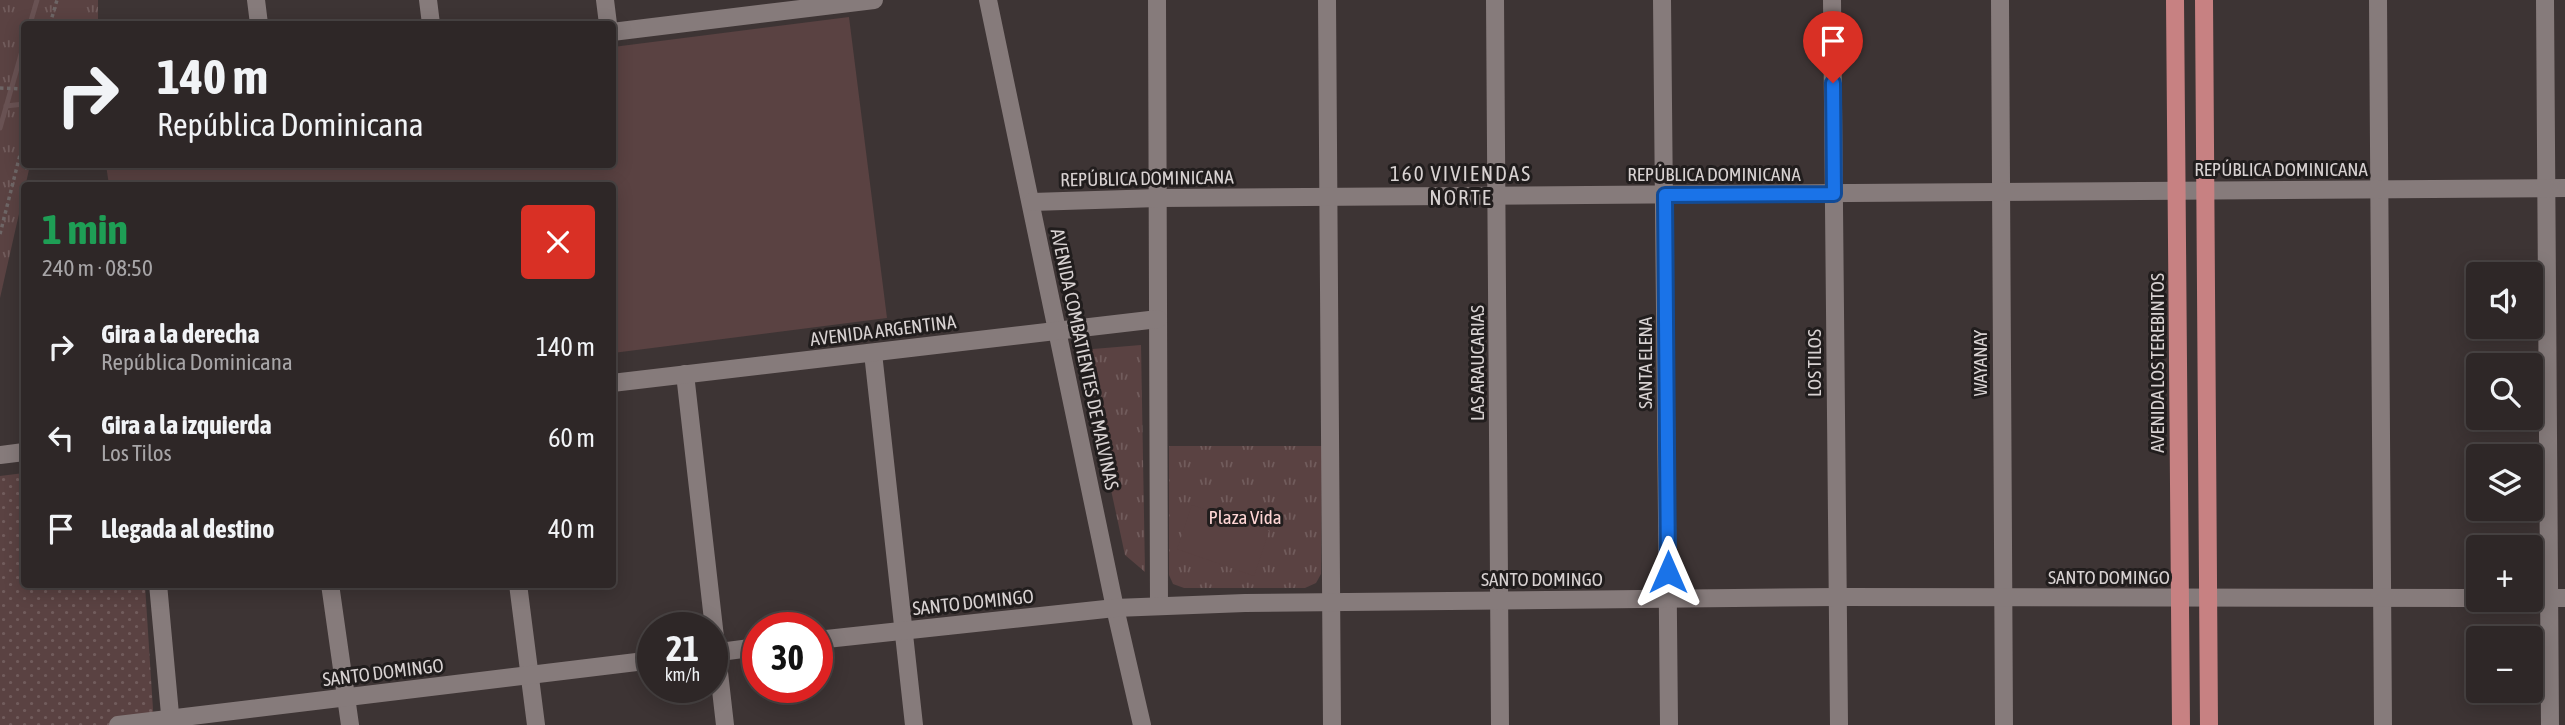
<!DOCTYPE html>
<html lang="es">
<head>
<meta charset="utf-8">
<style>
	:root { --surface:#2e2727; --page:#362f2f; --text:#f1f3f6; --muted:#a7a5a7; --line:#494444 }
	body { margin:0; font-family:"Asap Condensed",sans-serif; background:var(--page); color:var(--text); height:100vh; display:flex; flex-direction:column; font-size:26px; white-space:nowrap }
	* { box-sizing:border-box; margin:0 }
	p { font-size:23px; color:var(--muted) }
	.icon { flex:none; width:38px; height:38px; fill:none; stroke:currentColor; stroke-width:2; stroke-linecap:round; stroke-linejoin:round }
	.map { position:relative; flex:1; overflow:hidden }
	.drawer { position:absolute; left:21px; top:182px; width:595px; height:406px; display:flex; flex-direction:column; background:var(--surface); border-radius:7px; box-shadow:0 4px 18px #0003,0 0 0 2px var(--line) }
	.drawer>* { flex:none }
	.hud { position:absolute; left:21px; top:21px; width:595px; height:147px; border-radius:7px; box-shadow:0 4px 18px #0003,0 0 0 2px var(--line); background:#2e2727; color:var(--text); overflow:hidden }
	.fabs { position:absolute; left:2466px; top:262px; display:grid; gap:14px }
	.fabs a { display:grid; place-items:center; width:77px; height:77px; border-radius:7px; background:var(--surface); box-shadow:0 4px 18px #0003,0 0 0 2px var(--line); font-size:35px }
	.speed { position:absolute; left:637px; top:612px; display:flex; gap:14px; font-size:35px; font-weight:700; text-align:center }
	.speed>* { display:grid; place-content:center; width:91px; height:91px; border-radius:50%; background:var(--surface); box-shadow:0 4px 18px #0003,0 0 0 2px var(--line); line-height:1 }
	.speed small { font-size:18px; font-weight:400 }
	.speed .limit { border:10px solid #d22; background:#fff; color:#111 }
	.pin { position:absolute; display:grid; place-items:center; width:60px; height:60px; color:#fff; margin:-72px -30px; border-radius:50% 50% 50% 0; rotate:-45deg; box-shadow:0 0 7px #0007 }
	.pin .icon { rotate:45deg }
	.me { position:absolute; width:77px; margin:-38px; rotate:0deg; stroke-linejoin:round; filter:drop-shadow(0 0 5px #0008) }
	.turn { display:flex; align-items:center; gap:24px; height:147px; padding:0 21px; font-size:32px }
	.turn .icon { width:91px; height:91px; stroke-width:2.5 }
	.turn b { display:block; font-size:49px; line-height:60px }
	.round { display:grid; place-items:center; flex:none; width:74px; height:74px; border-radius:7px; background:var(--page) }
	.head { display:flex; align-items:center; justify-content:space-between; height:119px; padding:0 21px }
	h1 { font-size:42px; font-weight:700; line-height:52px; color:#1e9e55 }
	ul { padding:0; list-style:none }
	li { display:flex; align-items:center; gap:21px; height:91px; padding:0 21px }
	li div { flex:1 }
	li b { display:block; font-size:26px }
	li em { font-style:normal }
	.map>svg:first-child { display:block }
	.grass { fill:url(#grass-dots) }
	.park { fill:url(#park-tufts) }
	.pitch { fill:#5a4242 }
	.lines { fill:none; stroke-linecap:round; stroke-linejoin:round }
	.stream { stroke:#695253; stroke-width:5 }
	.path { stroke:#6e6666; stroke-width:3.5; stroke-dasharray:3.5 3.5; stroke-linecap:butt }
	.minor { stroke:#867b7b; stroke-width:18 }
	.major { stroke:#c78182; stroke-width:18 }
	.route-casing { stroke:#114b97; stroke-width:18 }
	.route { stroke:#1a73e8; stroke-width:12 }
	.labels { text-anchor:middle; stroke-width:6; stroke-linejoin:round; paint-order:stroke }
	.street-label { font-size:19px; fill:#d8d2d2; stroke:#211d1d }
	.park-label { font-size:19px; fill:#ffd6d5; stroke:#211d1d }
	.neighbourhood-label { font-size:21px; letter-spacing:2px; fill:#d8d2d2; stroke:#211d1d }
</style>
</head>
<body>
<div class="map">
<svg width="2565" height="725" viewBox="0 0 2565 725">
	<defs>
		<pattern id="grass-dots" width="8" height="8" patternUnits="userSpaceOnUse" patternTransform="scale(1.75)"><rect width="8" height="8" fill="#5a4242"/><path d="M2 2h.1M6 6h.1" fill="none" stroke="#715c5c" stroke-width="1.8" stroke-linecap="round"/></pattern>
		<pattern id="park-tufts" width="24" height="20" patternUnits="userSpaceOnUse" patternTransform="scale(1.75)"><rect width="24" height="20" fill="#5a4242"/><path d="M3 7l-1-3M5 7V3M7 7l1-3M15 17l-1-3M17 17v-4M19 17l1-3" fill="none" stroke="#715c5c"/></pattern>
	</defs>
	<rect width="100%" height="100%" fill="#3d3434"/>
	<path class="grass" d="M24 473V584L145 585 154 725H0V476Z"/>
	<g class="park">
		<path d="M0 0H98V24H24V164L30 165 0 298Z"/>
		<path d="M1141 345 1145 572 1125 555 1081 350Z"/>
		<path d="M1169 446H1322L1321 574 1316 583 1305 588H1184L1173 584 1169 575Z"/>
	</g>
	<g class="pitch">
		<path d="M849 17 887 318 613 353 612 186 109 185 106 165 612 164 613 47Z"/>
		<path d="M1192 505 1269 531 1254 576 1177 549Z"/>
	</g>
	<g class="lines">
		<g class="stream">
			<path d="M30 24 37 0"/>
			<path d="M6 106 24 104"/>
			<path d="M0 128 24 44"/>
		</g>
		<g class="path">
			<path d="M50 24 57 0"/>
			<path d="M0 88 24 89"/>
			<path d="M0 234 24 139"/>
		</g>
		<g class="minor">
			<path d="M256 0 259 24"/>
			<path d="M428 0 431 24"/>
			<path d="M605 0 608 24"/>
			<path d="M988 0 1115 608 1142 725"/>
			<path d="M1157 0 1159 606"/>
			<path d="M1327 0 1332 725"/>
			<path d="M1495 0 1500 725"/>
			<path d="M1662 0 1669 725"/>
			<path d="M1832 0 1839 725"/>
			<path d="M2000 0 2004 725"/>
			<path d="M2378 0 2383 725"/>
			<path d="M2545 0 2550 725"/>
			<path d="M612 32 874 0"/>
			<path d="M1032 202 1158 198 2565 188"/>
			<path d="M873 353 914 725"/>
			<path d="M685 374 725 725"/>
			<path d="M612 383 1158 319"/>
			<path d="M0 455 24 452"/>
			<path d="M158 584 171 725"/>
			<path d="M330 584 350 725"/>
			<path d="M518 584 536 725"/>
			<path d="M2530 598H2565"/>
			<path d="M817 640 1115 608 1245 603 1837 597 2478 598"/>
			<path d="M712 653 758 647"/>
			<path d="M118 725 653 660"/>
		</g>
		<g class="major">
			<path d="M2175 0 2181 725"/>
			<path d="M2204 0 2209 725"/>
		</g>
	</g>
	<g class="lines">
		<g class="route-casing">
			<path id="route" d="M1668 572 1665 195 1834 194 1833 83"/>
		</g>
		<use href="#route" class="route"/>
	</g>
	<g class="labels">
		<g class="street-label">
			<text x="2281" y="176">REPÚBLICA DOMINICANA</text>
			<text x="1714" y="181">REPÚBLICA DOMINICANA</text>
			<text transform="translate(1147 178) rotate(-1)" y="7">REPÚBLICA DOMINICANA</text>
			<text transform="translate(883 330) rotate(-7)" y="7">AVENIDA ARGENTINA</text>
			<text transform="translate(1085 359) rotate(78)" y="7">AVENIDA COMBATIENTES DE MALVINAS</text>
			<text transform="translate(1477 363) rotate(-90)" y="7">LAS ARAUCARIAS</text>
			<text transform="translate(1645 363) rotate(-90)" y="7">SANTA ELENA</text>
			<text transform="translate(1814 363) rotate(-90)" y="7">LOS TILOS</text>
			<text transform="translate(1980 363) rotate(-90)" y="7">WAYANAY</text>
			<text transform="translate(2157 363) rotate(-90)" y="7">AVENIDA LOS TEREBINTOS</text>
			<text x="2109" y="584">SANTO DOMINGO</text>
			<text x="1542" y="586">SANTO DOMINGO</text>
			<text transform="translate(973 602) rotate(-6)" y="7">SANTO DOMINGO</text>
			<text transform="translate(383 672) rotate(-7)" y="7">SANTO DOMINGO</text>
		</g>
		<g class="park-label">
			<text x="1245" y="524">Plaza Vida</text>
		</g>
		<g class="neighbourhood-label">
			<text x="1461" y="181">160 VIVIENDAS<tspan x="1461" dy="24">NORTE</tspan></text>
		</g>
	</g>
</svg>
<div class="fabs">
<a><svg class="icon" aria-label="sound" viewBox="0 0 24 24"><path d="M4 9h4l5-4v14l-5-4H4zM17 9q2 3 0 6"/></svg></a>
<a><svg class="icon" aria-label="search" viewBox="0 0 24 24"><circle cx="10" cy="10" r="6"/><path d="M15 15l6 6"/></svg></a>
<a><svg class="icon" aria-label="layers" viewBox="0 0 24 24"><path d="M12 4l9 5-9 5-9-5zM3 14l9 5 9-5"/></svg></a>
<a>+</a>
<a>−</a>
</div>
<div class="speed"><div>21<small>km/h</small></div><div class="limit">30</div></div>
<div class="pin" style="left:1833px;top:83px;background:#d93025"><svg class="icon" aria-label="arrive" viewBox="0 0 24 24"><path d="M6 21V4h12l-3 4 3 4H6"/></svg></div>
<svg class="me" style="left:1668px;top:572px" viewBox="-20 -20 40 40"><path d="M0-17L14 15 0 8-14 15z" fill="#1a73e8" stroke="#fff" stroke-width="4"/></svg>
<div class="hud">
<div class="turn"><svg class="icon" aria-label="right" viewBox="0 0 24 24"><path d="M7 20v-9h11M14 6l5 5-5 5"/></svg><div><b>140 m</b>República Dominicana</div></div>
</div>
<section class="drawer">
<div class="head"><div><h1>1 min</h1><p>240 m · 08:50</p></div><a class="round" style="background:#d93025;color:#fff"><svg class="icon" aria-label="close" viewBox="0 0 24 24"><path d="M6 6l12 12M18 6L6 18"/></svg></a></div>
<ul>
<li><svg class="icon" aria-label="right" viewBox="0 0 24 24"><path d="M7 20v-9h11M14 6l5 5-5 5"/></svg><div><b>Gira a la derecha</b><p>República Dominicana</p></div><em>140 m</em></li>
<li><svg class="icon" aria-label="left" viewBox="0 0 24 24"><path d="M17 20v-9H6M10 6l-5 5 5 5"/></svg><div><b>Gira a la izquierda</b><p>Los Tilos</p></div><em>60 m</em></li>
<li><svg class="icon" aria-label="arrive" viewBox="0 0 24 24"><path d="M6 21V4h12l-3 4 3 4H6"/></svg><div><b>Llegada al destino</b></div><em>40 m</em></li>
</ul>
</section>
</div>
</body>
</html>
